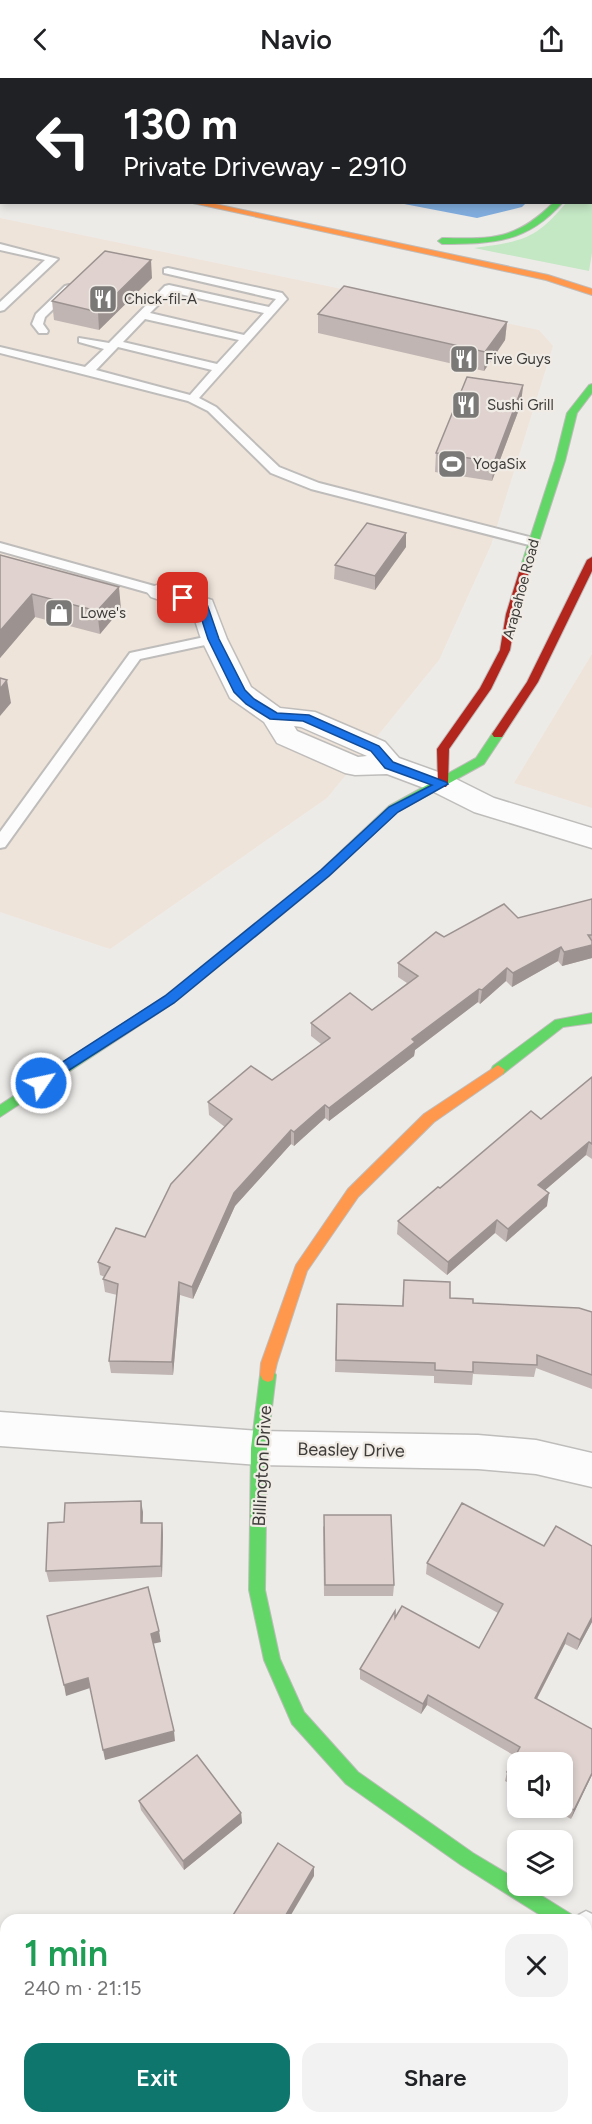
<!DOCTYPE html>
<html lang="en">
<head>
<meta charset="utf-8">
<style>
	:root { --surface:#fff; --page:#f2f2f2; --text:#202124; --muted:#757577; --accent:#0f766e }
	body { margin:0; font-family:Figtree,sans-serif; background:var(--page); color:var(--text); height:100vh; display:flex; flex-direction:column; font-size:22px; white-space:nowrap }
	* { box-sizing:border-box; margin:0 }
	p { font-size:20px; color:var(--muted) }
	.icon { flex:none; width:33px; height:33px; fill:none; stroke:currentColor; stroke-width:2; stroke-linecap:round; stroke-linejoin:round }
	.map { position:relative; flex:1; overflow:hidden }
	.drawer { position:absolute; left:0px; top:1836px; width:592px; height:210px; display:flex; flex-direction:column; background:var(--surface); border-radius:18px 18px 0 0; box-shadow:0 3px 9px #0003 }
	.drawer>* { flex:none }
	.top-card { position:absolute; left:0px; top:0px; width:592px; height:126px; box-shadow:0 3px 9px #0003; background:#202124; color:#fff; overflow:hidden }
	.tools { position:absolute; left:507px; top:1674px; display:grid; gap:12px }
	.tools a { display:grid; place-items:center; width:66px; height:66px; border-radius:12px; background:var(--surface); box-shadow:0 3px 9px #0003; font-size:30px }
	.pin { position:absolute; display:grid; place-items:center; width:51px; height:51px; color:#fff; margin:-26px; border-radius:12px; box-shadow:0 3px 9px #0006 }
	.me { position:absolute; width:66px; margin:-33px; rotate:56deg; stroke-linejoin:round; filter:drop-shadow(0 0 4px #0008) }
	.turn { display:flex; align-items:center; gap:21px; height:126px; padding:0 24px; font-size:27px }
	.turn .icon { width:78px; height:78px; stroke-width:2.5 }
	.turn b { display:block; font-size:42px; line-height:51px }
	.round { display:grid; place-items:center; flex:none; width:63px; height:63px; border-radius:18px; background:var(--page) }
	.head { display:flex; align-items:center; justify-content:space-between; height:102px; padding:0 24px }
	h1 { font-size:36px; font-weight:600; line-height:45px; color:#1e9e55 }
	.button { display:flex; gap:12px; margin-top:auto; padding:12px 24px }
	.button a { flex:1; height:69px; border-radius:18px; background:var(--accent); color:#fff; font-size:24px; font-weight:600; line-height:69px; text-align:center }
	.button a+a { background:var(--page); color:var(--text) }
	header { display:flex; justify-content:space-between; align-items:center; height:78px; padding:0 24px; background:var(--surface); font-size:27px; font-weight:600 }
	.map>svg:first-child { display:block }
	.commercial { fill:#efe4da }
	.green { fill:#c4e7c4 }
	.water { fill:#80adde }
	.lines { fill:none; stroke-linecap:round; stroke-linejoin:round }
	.stream { stroke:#80adde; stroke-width:5 }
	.lane-casing { stroke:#bfbdbb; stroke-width:4 }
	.street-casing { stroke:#bfbdbb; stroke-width:3 }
	.fast-casing { stroke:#bfbdbb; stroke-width:2 }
	.slow-casing { stroke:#bfbdbb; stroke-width:2 }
	.jam-casing { stroke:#bfbdbb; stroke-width:2 }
	.lane { fill:#fcfcfc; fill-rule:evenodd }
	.street { fill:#fcfcfc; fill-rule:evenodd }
	.fast { fill:#63d668; fill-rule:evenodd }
	.slow { fill:#ff974d; fill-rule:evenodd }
	.jam { fill:#b3261e; fill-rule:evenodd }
	.wall { fill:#c0b5b2 }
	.shaded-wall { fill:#9c9391 }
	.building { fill:#dfd2cf; stroke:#9c9391; stroke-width:1.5 }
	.route { fill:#1a73e8; stroke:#114b97; stroke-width:1.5 }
	.labels { text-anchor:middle; stroke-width:4.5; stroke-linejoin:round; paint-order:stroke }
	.far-poi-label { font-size:15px; fill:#3e3c3a; stroke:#f0ece5; text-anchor:start }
	.far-street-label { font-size:15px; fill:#3e3c3a; stroke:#f0ece5 }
	.street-label { font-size:18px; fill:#3e3c3a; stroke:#f0ece5 }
</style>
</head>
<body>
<header><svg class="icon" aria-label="back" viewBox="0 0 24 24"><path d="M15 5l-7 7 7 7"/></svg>Navio<svg class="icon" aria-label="share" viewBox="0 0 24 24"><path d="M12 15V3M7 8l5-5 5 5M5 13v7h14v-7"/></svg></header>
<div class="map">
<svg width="592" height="2046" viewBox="0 0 592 2046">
	<rect width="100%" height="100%" fill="#edebe8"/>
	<g class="commercial">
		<path d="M0 140 539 252 553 268 491 467 439 582 327 720 110 871 0 834Z"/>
		<path d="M592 576V730L514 705Z"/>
	</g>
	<path class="green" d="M592 94V175L589 193 474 170C522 163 534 163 566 125L591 124Z"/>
	<path class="water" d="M399 125 526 124V125L522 129 477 140Z"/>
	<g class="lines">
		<path class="stream" d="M358 2 364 0"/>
		<g class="lane-casing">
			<g id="lane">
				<path d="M0 166 58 181 4 232 0 233V224L45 182 0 172Z"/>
				<path d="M168 190 282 215 287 221 199 320 216 329 279 389 319 405 537 461 539 464 537 467 533 468 311 411 271 395 208 333 188 323 0 275V269L85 289 104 271 79 264V260L109 265 165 208 169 207 269 229 276 221 164 195V191ZM171 214 264 235 244 257 150 235ZM145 241 239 262 217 286 123 264ZM118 269 212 292 190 317 96 292Z"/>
				<path d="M69 207 74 210 73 212 45 239 43 246 48 253 47 255H39L32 246 36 236 65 208Z"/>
				<path d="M0 465 165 511 166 514 160 518 0 473Z"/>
				<path d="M214 557 221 561 219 564 140 581 5 769 0 770V754L130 575Z"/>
			</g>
		</g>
		<g class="street-casing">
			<g id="street">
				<path d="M160 506 212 522 227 561 251 609 280 630 315 634 385 664 399 680 452 699 494 720 592 750V770L474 734 432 713 387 696 355 697 345 695 277 665 264 644 230 620 201 561 192 533 151 519 147 514 151 509ZM294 648 301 649 367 678 358 679 297 653Z"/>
				<path d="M0 1334 259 1353 478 1357 536 1362 592 1375V1409L536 1396 478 1391 259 1387 0 1368Z"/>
				<path d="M586 1833 592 1836V1882L586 1879V1842H569Z"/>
			</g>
		</g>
		<g class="fast-casing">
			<g id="fast">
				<rect x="0" y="86" width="2" height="4"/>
				<path d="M554 124H563C527 165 493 166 442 166L438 163 442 160C493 161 516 162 554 124Z"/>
				<path d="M592 306V315L577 335 565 383 530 491 529 493H521L520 491 555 383 567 335 589 307Z"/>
				<path d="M498 652 504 656 484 686 397 734 329 798 175 924 0 1039V1027L165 918 321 792 389 728 476 680 494 653Z"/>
				<path d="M592 935V945L563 949 503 996H493L491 992 493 988 555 942Z"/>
				<path d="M268 1290 273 1292 276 1297 267 1370 265 1512 280 1581 304 1634 358 1694 473 1775 518 1802V1808H526L571 1836 574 1842H548L461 1787 346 1706 292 1646 264 1582 249 1512 251 1370 260 1297 263 1292Z"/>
			</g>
		</g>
		<g class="slow-casing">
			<g id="slow">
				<path d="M188 124H206L548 197 592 211V217L546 202Z"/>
				<path d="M498 987 505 992 503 996 434 1044 358 1119 307 1193 277 1285 273 1302 268 1304 263 1302 260 1297 261 1285 296 1187 348 1111 424 1036Z"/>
			</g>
		</g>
		<g class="jam-casing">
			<g id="jam">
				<path d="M592 479V493L538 604 502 659H494L492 656 527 604 587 482Z"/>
				<path d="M525 488 530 491 516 536 510 572 491 611 449 671 448 706 446 709H438L437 671 480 610 500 572 506 536 520 491Z"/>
			</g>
		</g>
		<use href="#lane" class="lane"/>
		<use href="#street" class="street"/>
		<use href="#fast" class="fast"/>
		<use href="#slow" class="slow"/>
		<use href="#jam" class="jam"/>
	</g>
	<g class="wall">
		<path d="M152 200 99 252 54 242 52 223Z"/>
		<path d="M318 236 507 244 505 262 484 293 318 255Z"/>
		<path d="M523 307 521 326 492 403 435 394 436 375Z"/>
		<path d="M406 469 375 512 334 501 335 487Z"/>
		<path d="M0 477 121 531 100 556 35 539 0 580Z"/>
		<path d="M592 821V880L562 888 558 883 512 909 506 903 480 926 478 924 415 972 414 978 329 1043 325 1040 294 1068 291 1066 235 1128 193 1221 180 1217 173 1297 111 1295 109 1283 117 1217 105 1214 103 1201 105 1199 100 1197 98 1184 145 1159 225 1049 209 1037 208 1024 272 1002 321 966 311 958V945L372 932 407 905 398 899V885L444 859Z"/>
		<path d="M592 999V1081L586 1077 545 1112 547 1128 506 1164 495 1155 447 1197 397 1156 398 1143 440 1110 541 1041Z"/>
		<path d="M404 1202 450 1220 473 1225 592 1234V1311L536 1290 534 1299 473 1296 472 1307 434 1305V1298L335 1294 337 1226 402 1228Z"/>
		<path d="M143 1434V1445H162L163 1456 162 1499 49 1504 46 1493 64 1444Z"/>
		<path d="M323 1448 394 1507 393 1518H324Z"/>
		<path d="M544 1468H592V1544L577 1572 565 1566 537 1621 592 1651V1697L571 1741 551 1730H562V1684H518V1710L505 1703 507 1694 515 1678 427 1627 421 1636 360 1601V1591L395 1540 479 1570 498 1535 426 1496 427 1485Z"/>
		<path d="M139 1723 241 1735 242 1745 184 1792 141 1732Z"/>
		<path d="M6 1925V1999L0 1996V1938Z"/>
		<path d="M491 2040H586L592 2046H519L513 2042 511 2046H500Z"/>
	</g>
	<g class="shaded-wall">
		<path d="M151 182 152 200 99 252 98 234Z"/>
		<path d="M507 244 505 262 484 293 485 274Z"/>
		<path d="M523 307 521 326 492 403 494 384Z"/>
		<path d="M406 455V469L375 512V498Z"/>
		<path d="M119 509 121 531 100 556 97 533Z"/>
		<path d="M32 516 35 539 0 580V553Z"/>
		<path d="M7 602 11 625 0 638V611Z"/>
		<path d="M592 867V880L562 888 564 874Z"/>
		<path d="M561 869 558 883 512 909 513 895Z"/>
		<path d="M507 890 506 903 480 926 482 912Z"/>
		<path d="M479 911 478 924 415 972 414 978 329 1043V1030L412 961Z"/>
		<path d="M325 1027V1040L294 1068V1054Z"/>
		<path d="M291 1052V1066L235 1128 193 1221 192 1209 234 1115Z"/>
		<path d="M589 1064 586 1077 536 1120 538 1107Z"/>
		<path d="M549 1115 547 1128 506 1164 508 1151Z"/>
		<path d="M497 1142 495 1155 447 1197 448 1184Z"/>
		<path d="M179 1204 180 1217 173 1297 172 1284Z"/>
		<path d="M141 1423 143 1434 142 1456 141 1445Z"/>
		<path d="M162 1445 163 1456 162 1499 161 1488Z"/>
		<path d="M592 1539V1544L577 1572 580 1562Z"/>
		<path d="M159 1553 161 1564 152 1566 151 1556Z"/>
		<path d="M568 1555 565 1566 532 1630 535 1620Z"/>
		<path d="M88 1600 90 1610 66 1618 64 1607Z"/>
		<path d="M428 1617 427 1627 421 1636 423 1626Z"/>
		<path d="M174 1653 175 1663 105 1682 103 1672Z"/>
		<path d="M592 1695V1697L571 1741 574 1732Z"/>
		<path d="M241 1735 242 1745 184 1792 183 1783Z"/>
		<path d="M314 1789V1798L288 1842H283Z"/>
		<path d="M118 2040H123L120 2046H116Z"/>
	</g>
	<g class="building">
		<path d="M105 173 151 182 98 234 52 223Z"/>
		<path d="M344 208 507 244 485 274 318 236Z"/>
		<path d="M467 299 523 307 494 384 436 375Z"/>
		<path d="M367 445 406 455 375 498 335 487Z"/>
		<path d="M0 477 119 509 97 533 32 516 0 553Z"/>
		<path d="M0 600 7 602 0 611Z"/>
		<path d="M592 821V857H588L592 863V867L564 874 561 869 513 895 507 890 482 912 479 911 412 961 415 964 329 1030 325 1027 294 1054 291 1052 234 1115 192 1209 179 1204 172 1284 109 1283 118 1206 103 1201 110 1189 98 1184 116 1150 145 1159 171 1106 232 1041 208 1024 251 988 272 1002 330 960 311 945 350 915 372 932 418 898 398 885 436 854 444 859 504 826 518 840Z"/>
		<path d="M592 999V1066L589 1064 538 1107 549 1115 508 1151 497 1142 448 1184 398 1143 438 1109 440 1110 531 1033 541 1041Z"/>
		<path d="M404 1202 450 1204V1220L473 1221V1225L579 1230 592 1234V1297L537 1277V1287L473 1284V1294L435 1292V1285L336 1282 337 1226 403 1228Z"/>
		<path d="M141 1423V1445H162L161 1488 46 1493 48 1445 64 1444 65 1425Z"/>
		<path d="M462 1425 544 1468 556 1448 592 1468V1539L580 1562 568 1555 535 1620 592 1651V1695L574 1732 562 1725V1684H518V1700L507 1694 520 1669 428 1617 423 1626 360 1591 395 1533V1540L402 1528 479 1570 503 1526 427 1485Z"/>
		<path d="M324 1437H391L394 1507H325Z"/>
		<path d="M148 1509 159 1553 151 1556 174 1653 103 1672 88 1600 64 1607 47 1538Z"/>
		<path d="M197 1677 241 1735 183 1783 139 1723Z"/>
		<path d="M278 1765 314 1789 283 1842H230Z"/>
		<path d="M6 1925V1994L0 1991V1938Z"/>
		<path d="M590 1978 592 1979V2046H531L522 2040H586V1986Z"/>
		<path d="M6 2027V2040H118L116 2046H0V2040Z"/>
		<path d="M224 2040H243L251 2046H220Z"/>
		<path d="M503 2040H514L511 2045Z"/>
	</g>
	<path class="route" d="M179 517H187L207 526 219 561 245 612 254 621 277 635 309 637 379 668 393 684 446 704 448 706 398 734 329 798 174 925 41 1010 34 1005 36 1001 165 918 321 792 389 729 432 707 385 690 371 673 303 643 270 641 246 626 234 614 208 561 198 530 179 522Z"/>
	<defs>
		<g id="restaurant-square" transform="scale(1.5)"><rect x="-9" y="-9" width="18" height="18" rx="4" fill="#7b7977" stroke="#f0ece5"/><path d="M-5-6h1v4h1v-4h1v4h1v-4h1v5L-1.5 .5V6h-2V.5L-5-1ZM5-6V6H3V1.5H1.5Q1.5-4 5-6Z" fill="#fff"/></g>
		<g id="stadium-square" transform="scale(1.5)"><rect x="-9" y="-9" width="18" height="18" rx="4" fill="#7b7977" stroke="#f0ece5"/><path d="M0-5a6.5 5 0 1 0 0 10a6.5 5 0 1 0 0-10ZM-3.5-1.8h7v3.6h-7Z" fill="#fff"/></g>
		<g id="shop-square" transform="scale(1.5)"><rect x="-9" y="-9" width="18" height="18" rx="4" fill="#7b7977" stroke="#f0ece5"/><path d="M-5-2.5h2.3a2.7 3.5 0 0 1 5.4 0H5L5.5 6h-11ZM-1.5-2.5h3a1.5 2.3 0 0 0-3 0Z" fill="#fff"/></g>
	</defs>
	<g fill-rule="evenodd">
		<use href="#restaurant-square" x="103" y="221"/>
		<use href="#restaurant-square" x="464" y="281"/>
		<use href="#restaurant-square" x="466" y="327"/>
		<use href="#stadium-square" x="452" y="386"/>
		<use href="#shop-square" x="59" y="535"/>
	</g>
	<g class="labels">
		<g class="far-poi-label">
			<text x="124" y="226">Chick-fil-A</text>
			<text x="485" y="286">Five Guys</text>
			<text x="487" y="332">Sushi Grill</text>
			<text x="473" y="391">YogaSix</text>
			<text x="80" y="540">Lowe's</text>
		</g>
		<g class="far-street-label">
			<text transform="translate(521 511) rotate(-75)" y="5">Arapahoe Road</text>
		</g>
		<g class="street-label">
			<text transform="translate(351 1372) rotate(1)" y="6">Beasley Drive</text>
			<text transform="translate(262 1388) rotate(-87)" y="6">Billington Drive</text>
		</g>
	</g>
</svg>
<div class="tools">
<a><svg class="icon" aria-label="sound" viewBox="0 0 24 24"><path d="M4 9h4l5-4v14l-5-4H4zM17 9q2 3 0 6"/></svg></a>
<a><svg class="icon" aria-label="layers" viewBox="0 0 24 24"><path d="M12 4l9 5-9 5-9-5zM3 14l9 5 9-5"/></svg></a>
</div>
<div class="pin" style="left:183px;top:520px;background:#d93025"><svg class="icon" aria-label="arrive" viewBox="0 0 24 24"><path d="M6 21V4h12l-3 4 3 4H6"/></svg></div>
<svg class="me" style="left:41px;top:1005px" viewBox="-20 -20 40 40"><circle r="17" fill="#1a73e8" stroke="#fff" stroke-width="3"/><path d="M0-11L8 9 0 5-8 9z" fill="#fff"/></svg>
<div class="top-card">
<div class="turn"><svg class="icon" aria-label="left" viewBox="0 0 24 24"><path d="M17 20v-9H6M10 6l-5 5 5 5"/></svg><div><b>130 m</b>Private Driveway - 2910</div></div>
</div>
<section class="drawer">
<div class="head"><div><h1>1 min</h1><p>240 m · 21:15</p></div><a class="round"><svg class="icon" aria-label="close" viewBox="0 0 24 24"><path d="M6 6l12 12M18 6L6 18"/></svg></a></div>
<div class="button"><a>Exit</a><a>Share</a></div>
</section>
</div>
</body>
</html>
